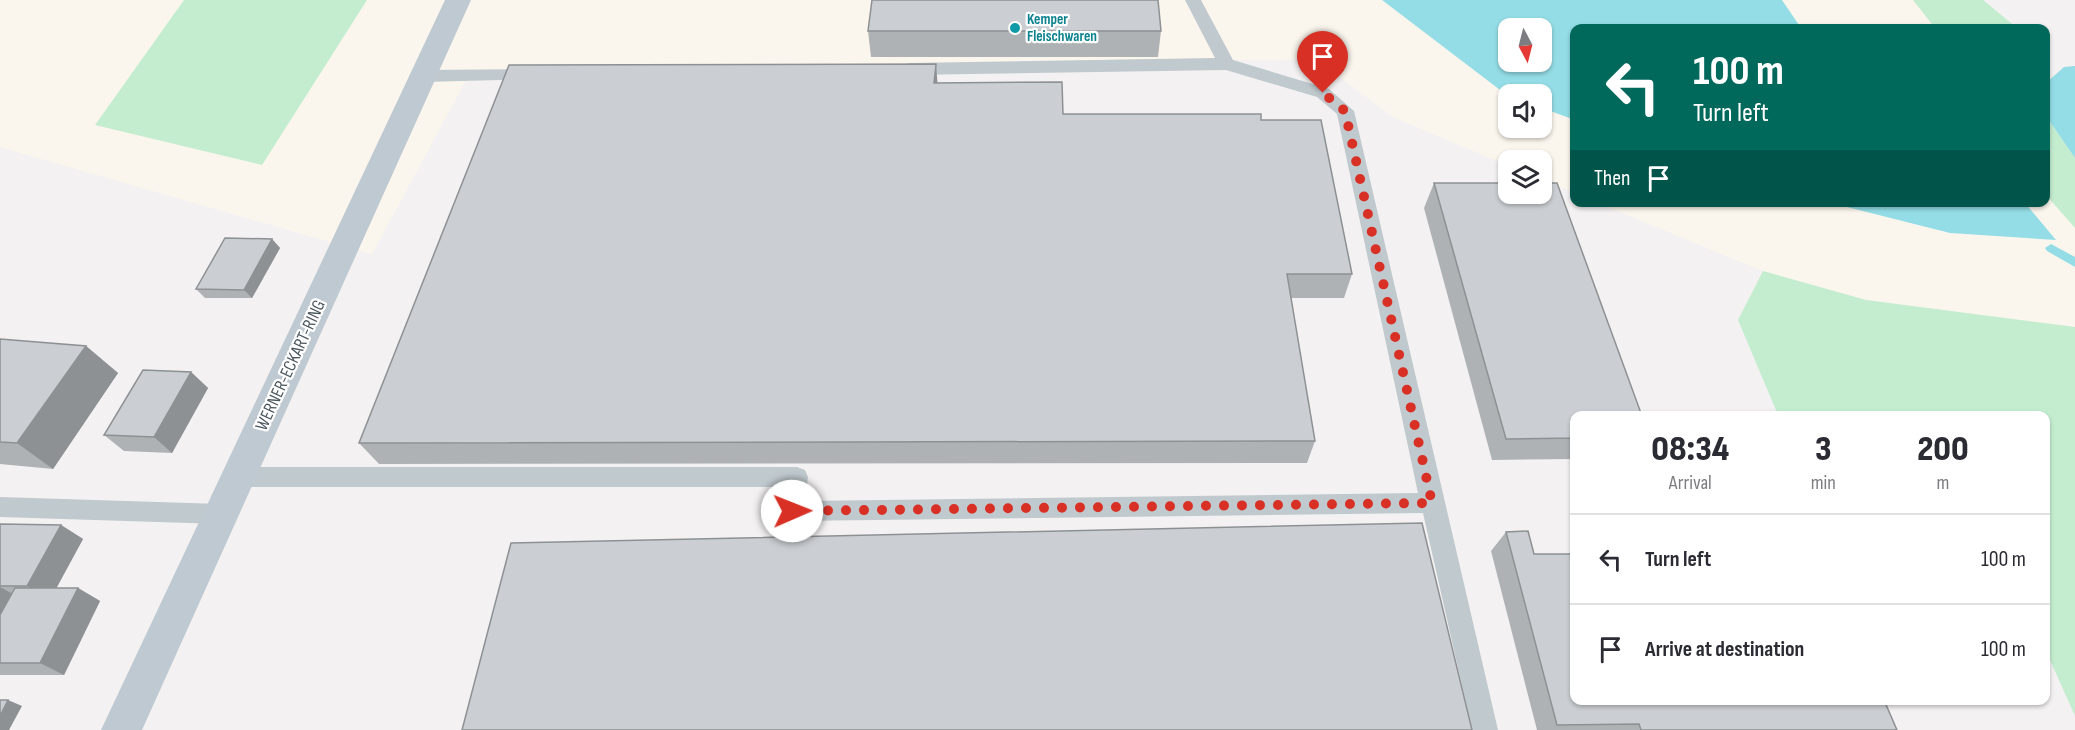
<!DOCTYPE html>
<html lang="en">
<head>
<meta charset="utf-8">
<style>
	:root { --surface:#fff; --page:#f2f2f3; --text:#2b2b33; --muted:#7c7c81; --line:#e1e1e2 }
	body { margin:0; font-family:"Sofia Sans Condensed",sans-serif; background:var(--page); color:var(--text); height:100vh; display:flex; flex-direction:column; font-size:22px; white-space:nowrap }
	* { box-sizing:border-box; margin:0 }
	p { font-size:20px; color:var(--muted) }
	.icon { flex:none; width:33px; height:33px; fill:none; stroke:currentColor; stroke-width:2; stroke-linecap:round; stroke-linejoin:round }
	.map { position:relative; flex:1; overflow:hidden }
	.side { position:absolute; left:1570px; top:411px; width:480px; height:294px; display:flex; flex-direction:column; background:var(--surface); border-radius:12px; box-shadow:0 2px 4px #0004 }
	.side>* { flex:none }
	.guide { position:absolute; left:1570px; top:24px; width:480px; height:183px; border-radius:12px; box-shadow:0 2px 4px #0004; background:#00695c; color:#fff; overflow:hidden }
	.needle { width:39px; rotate:173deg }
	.fabs { position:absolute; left:1498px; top:18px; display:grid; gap:12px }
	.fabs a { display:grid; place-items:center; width:54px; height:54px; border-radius:12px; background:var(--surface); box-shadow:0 2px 4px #0004; font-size:30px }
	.pin { position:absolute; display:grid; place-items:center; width:51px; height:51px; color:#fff; margin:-62px -26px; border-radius:50% 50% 50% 0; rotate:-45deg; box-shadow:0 0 6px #0007 }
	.pin .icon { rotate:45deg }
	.me { position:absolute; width:66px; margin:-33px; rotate:89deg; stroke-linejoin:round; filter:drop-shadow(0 0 4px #0008) }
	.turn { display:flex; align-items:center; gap:21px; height:126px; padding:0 24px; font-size:27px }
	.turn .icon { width:78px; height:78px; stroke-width:2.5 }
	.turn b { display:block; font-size:42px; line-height:51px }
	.then { display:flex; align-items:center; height:57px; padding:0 24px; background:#0003; gap:12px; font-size:22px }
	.eta { display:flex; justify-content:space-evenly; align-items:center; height:102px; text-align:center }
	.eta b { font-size:36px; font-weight:800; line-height:42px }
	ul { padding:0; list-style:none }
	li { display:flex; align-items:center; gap:18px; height:90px; padding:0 24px; border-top:2px solid var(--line) }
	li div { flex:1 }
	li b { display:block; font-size:22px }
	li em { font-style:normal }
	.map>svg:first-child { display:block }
	.commercial { fill:#fbf6ed; fill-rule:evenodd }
	.green { fill:#c4edd0 }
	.water { fill:#94dde6; fill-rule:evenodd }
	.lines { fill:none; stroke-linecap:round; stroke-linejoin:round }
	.stream { fill:#94dde6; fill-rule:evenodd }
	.lane { fill:#c0c9ce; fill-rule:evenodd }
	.secondary { fill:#bec9d1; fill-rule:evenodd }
	.wall { fill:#afb2b5 }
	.shaded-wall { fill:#8e9194 }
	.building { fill:#cbcfd3; stroke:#8e9194; stroke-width:1.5 }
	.route { stroke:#d93025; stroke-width:10; stroke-dasharray:0 18 }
	.culture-dot { fill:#0f9aa8; stroke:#fff; stroke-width:2 }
	.labels { text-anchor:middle; stroke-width:4.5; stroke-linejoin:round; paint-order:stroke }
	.far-culture-label { font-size:15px; font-weight:bold; fill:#0d838f; stroke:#fff; text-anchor:start }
	.street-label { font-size:18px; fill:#4a565d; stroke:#fff }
</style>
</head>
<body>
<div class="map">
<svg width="2075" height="730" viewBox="0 0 2075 730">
	<rect width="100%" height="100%" fill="#f3f1f1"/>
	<g class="commercial">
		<path d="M0 0H1939L1967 28H1575V193L1542 179V160H1509V166L1393 117 1316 59 471 71 372 254 0 147ZM1509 28H1542V62H1509ZM1509 94H1542V128H1509Z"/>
		<path d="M2046 134 2075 173V327L1866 300 1763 271 1598 203 2046 202Z"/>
	</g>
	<g class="green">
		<path d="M184 0H367L262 165 95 125Z"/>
		<path d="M1913 0H1983L2017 28H1935Z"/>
		<path d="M2046 116 2075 158V228L2046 195Z"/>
		<path d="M1763 271 1866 300 2075 327V716L2046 651V416L1778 415 1738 320Z"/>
	</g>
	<g class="water">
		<path d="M1382 0H1782L1801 28H1575V120L1542 108V94H1509L1508 96ZM1509 28H1542V62H1509Z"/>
		<path d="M2075 66V158L2046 116V83L2064 67Z"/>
		<path d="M1831 203H2025L2056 240 1950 233Z"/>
	</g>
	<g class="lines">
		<path class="stream" d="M2051 244 2075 257V267L2047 251 2045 248Z"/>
		<g class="lane">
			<path d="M1185 0H1201L1233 60 1329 89 1354 111 1498 730H1472L1423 513 792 521 784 518 781 511 784 487H238L230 484 227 477 230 470 238 467H797L805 470 808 477 805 501 1418 493 1337 114 1317 97 1226 70 909 75 903 73 900 69 903 65 909 63 1215 58Z"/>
			<path d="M533 69 539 71 542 75 539 79 423 82 417 80 414 76 417 72 423 70Z"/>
			<path d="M0 497 221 504 229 507 232 514 229 521 221 524 0 517Z"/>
		</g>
		<path class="secondary" d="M445 0H471L142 730H101Z"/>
	</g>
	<g class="wall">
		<path d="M868 31H1161L1158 57H871Z"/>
		<path d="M937 83 1063 114 1261 120 1352 274 1344 298H1291L1315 441 1307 463 379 464 359 443Z"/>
		<path d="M1434 183 1575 416V459L1492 460 1424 208Z"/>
		<path d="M272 239 280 248 252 298H205L196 289Z"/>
		<path d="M0 339 86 346 118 373 53 469 0 464Z"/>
		<path d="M191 372 208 388 172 453 124 451 104 435Z"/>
		<path d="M0 524 61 525 83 539 56 588H78L100 601 64 675H0Z"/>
		<path d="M1506 532 1575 700 1897 730H1537L1491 551Z"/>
	</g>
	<g class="shaded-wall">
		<path d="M936 64 938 89 934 83Z"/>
		<path d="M272 239 280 248 252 298 244 290Z"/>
		<path d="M86 346 118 373 53 469 17 443Z"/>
		<path d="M191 372 208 388 172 453 154 437Z"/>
		<path d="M61 525 83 539 50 600 27 586Z"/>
		<path d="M0 587 22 599 0 638Z"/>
		<path d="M78 588 100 601 64 675 40 663Z"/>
		<path d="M8 700 22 706 9 730H0V716Z"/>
	</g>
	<g class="building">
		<path d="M872 0H1158L1161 31H868Z"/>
		<path d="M936 64 934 83 1062 82 1063 114H1261V120H1321L1352 274H1287L1315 441 359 443 509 65Z"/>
		<path d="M1434 183H1509V194H1542V183H1557L1642 416H1575V438L1506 439Z"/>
		<path d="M225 238 272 239 244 290 196 289Z"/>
		<path d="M0 339 86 346 17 443 0 442Z"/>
		<path d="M143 370 191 372 154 437 104 435Z"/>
		<path d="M1422 523 1472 730H462L511 543Z"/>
		<path d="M0 524 61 525 27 586H0Z"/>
		<path d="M1528 531 1534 554H1575V700H1884L1897 730H1641L1639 724 1557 725 1506 532Z"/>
		<path d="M15 588H78L40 663H0V615Z"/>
		<path d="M0 700H8L0 716Z"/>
	</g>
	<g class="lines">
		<path class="route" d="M792 511 1432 503 1345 111 1323 93"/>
	</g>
	<circle class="culture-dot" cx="1015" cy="28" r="6"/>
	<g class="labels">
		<g class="far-culture-label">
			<text x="1027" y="24">Kemper<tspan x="1027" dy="17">Fleischwaren</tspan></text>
		</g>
		<g class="street-label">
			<text transform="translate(290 365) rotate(-65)" y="6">WERNER-ECKART-RING</text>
		</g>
	</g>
</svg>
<div class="fabs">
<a><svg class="needle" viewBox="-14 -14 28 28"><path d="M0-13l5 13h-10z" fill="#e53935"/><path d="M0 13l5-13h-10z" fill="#7c7c81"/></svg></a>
<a><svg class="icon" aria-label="sound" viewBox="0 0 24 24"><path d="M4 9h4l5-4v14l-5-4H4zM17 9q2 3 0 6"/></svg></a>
<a><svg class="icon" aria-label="layers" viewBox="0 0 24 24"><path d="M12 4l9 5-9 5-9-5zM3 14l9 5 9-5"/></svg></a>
</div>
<div class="pin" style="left:1323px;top:93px;background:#d93025"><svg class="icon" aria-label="arrive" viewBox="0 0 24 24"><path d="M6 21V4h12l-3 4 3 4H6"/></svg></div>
<svg class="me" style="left:792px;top:511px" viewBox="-20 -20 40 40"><circle r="19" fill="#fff"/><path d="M0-13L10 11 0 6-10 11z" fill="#d93025"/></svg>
<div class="guide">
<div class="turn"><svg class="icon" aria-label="left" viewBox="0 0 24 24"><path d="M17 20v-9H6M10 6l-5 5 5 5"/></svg><div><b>100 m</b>Turn left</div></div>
<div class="then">Then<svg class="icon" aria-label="arrive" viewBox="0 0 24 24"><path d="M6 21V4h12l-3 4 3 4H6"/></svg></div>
</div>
<section class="side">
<div class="eta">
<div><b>08:34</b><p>Arrival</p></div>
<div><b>3</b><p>min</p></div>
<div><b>200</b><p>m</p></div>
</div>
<ul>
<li><svg class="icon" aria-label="left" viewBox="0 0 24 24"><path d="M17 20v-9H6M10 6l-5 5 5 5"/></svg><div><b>Turn left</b></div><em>100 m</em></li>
<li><svg class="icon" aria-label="arrive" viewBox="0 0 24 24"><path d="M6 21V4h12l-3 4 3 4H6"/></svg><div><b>Arrive at destination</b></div><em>100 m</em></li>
</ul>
</section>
</div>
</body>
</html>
